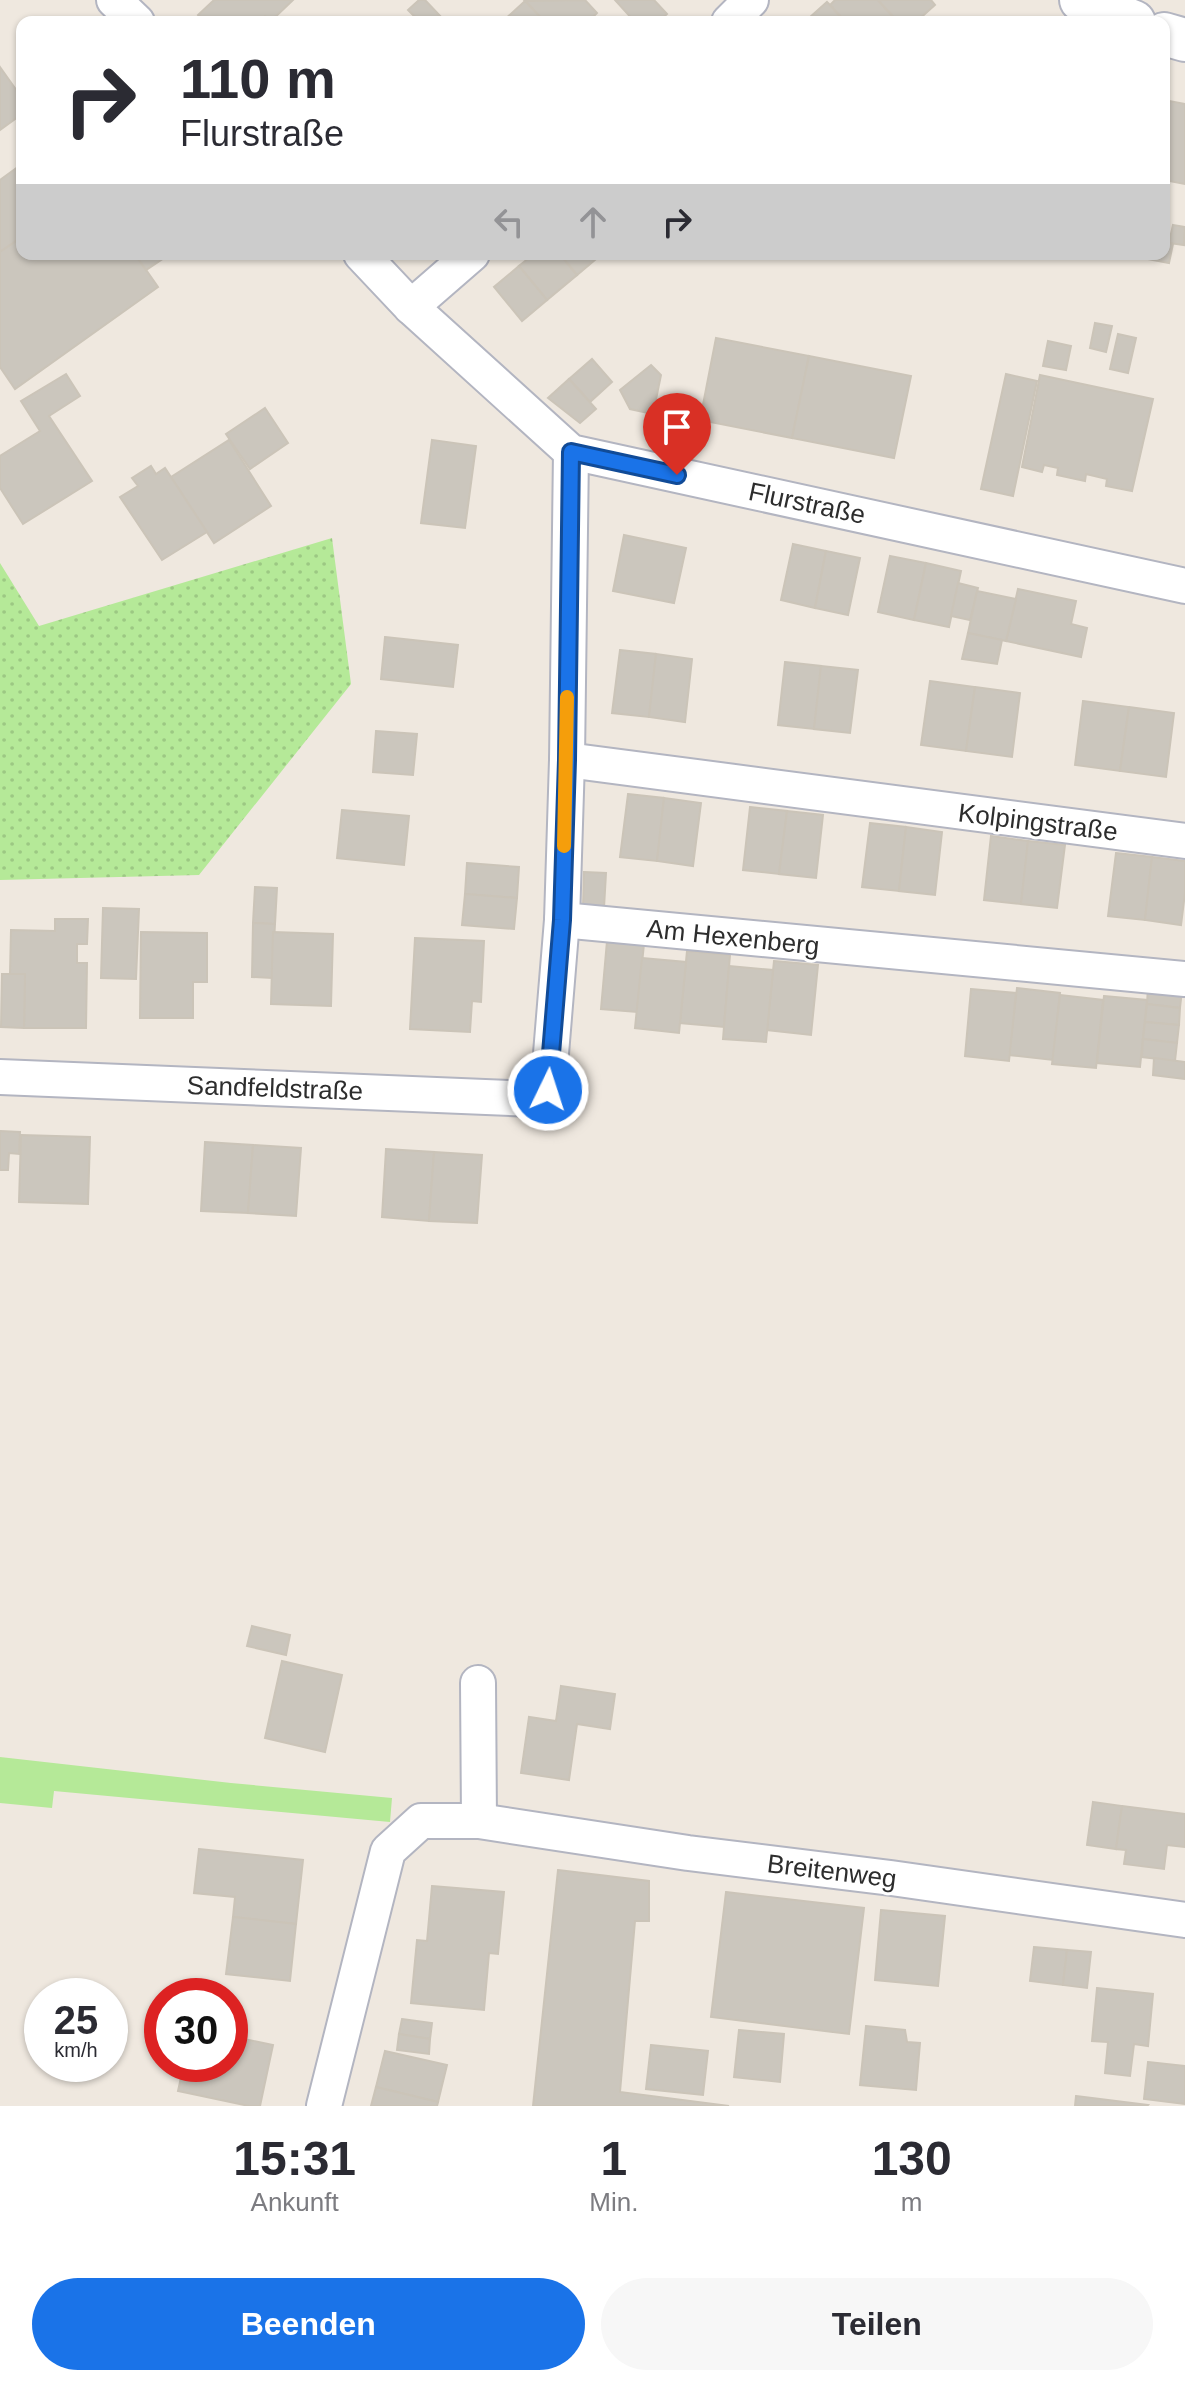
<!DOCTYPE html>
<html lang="de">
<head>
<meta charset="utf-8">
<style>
	:root { --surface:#fff; --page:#f7f7f7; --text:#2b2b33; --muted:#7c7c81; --accent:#1a73e8 }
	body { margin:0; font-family:Helvetica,sans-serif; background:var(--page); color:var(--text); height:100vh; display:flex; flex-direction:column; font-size:30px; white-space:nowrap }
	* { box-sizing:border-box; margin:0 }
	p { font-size:26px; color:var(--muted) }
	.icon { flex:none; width:44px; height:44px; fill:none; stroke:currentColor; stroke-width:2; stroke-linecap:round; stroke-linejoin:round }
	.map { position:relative; height:2106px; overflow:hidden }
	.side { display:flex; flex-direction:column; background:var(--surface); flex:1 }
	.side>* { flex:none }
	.top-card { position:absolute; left:16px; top:16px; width:1154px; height:244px; border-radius:16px; box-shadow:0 2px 6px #0004; background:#fff; color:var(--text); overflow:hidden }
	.speed { position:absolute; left:24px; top:1978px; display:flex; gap:16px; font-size:40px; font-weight:700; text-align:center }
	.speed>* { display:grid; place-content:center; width:104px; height:104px; border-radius:50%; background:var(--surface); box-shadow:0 2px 6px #0004; line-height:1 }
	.speed small { font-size:20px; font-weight:400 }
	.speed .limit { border:12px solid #d22; background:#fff; color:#111 }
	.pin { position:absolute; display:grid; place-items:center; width:68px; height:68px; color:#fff; margin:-82px -34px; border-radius:50% 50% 50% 0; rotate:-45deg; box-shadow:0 0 8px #0007 }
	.pin .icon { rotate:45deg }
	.me { position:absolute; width:88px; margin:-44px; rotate:4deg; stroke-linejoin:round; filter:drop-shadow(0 0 6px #0008) }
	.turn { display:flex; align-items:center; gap:28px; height:168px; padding:0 32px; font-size:36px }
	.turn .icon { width:104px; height:104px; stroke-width:2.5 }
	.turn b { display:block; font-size:56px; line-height:68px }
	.lanes { display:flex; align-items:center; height:76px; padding:0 32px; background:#0003; justify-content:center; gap:40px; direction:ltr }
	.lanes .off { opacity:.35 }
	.eta { display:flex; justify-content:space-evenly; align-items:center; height:136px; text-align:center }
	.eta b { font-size:48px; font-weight:700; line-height:56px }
	.primary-button { display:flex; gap:16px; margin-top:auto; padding:16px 32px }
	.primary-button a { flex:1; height:92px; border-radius:48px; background:var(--accent); color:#fff; font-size:32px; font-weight:700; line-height:92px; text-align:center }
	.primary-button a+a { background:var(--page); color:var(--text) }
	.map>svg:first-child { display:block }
	.grass { fill:#b5e998 }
	.park { fill:url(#park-dots) }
	.building { fill:#cbc6bd; stroke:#cbc4b8; stroke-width:2 }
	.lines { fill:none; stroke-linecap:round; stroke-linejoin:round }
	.minor-casing { stroke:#b3b5c1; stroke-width:38 }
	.tertiary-casing { stroke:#b3b5c1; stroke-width:46 }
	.minor { stroke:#fff; stroke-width:34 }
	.tertiary { stroke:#fff; stroke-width:42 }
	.route-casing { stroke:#114b97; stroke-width:20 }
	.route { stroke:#1a73e8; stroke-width:14 }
	.slow { stroke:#f59e0b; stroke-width:14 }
	.labels { text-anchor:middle; stroke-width:6; stroke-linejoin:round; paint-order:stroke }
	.street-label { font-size:26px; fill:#2d2d2d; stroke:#fff }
</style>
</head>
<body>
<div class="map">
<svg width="1185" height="2106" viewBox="0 0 1185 2106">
	<defs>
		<pattern id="park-dots" width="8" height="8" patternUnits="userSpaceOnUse" patternTransform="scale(2)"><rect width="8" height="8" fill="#b5e998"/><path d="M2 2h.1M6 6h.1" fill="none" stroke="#9cc883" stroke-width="1.8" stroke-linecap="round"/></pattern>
	</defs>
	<rect width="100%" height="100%" fill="#efe8df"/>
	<path class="grass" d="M0 1757 231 1783 392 1798 390 1822 54 1791 52 1808 0 1803Z"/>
	<path class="park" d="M332 538 351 684 199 875 0 880V563L39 626Z"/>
	<g class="building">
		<path d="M214 0H293L270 22 265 16 259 22H205L198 15Z"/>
		<path d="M419 0H425L445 21 420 22 408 10Z"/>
		<path d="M585 0 597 13 588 22H545L525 1Z"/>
		<path d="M615 0H654L667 14 658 22H635Z"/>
		<path d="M835 0H878L898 22H845L830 5Z"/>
		<path d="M878 0H931L935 5 916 22H898Z"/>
		<path d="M525 1 545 22H502Z"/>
		<path d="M827 2 830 5 845 22H810L808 19Z"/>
		<path d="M0 67 22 98V114L0 130Z"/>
		<path d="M1164 100 1185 104V184L1164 180Z"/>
		<path d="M22 164V237L0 252V180Z"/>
		<path d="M1173 225 1185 227 1184 245 1169 243Z"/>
		<path d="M22 237V254H135L158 287 15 389 0 367V252Z"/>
		<path d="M1164 242 1173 244 1169 263 1122 254H1164Z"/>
		<path d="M135 254H170L146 270Z"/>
		<path d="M534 254H560L577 275 547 300 519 266Z"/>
		<path d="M560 254H602L577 275Z"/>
		<path d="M519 266 547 300 522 321 494 287Z"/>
		<path d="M1095 323 1112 326 1106 352 1090 348Z"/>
		<path d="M1118 334 1136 338 1128 373 1110 369Z"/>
		<path d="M716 338 809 356 792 438 700 420Z"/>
		<path d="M1048 341 1071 346 1066 370 1043 366Z"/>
		<path d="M809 356 911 376 894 458 792 438Z"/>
		<path d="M592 359 612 382 590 402 569 379Z"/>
		<path d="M651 365 661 375 653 414 630 409 620 390Z"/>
		<path d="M66 374 80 396 49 416 92 481 23 524 0 488V456L40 431 21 401Z"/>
		<path d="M1006 374 1037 381 1013 496 981 489Z"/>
		<path d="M1040 375 1153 399 1132 491 1106 486 1107 479 1086 474 1085 481 1057 475 1058 468 1044 465 1042 472 1022 467Z"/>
		<path d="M569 379 596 409 580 423 548 398Z"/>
		<path d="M265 408 288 443 250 469 226 434Z"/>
		<path d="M229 440 271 506 214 543 171 477Z"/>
		<path d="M432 440 476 446 465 528 421 523Z"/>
		<path d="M151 466 156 474 165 468 207 532 162 560 120 497 138 486 132 478Z"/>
		<path d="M624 535 686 548 674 603 613 591Z"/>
		<path d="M793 544 826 551 815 608 781 600Z"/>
		<path d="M826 551 860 558 848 615 815 608Z"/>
		<path d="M890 556 926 563 914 620 878 612Z"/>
		<path d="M926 563 961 571 949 627 914 620Z"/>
		<path d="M958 583 978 588 970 620 951 616Z"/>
		<path d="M1018 589 1076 601 1071 624 1087 628 1081 657 1006 641Z"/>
		<path d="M977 591 1016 599 1006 641 968 633Z"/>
		<path d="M968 633 1002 640 997 664 962 659Z"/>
		<path d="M385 637 458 645 453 687 381 679Z"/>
		<path d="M620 650 656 654 649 717 612 713Z"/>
		<path d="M656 654 692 659 685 722 649 717Z"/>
		<path d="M785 662 821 666 814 729 778 725Z"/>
		<path d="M821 666 858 670 850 733 814 729Z"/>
		<path d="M930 681 975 687 966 751 921 745Z"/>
		<path d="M975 687 1020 693 1012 757 966 751Z"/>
		<path d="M1083 701 1129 707 1120 771 1075 765Z"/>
		<path d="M1129 707 1174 713 1166 777 1120 771Z"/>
		<path d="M376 731 417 734 413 775 373 772Z"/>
		<path d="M628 794 664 798 657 861 620 857Z"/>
		<path d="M664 798 701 803 693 866 657 861Z"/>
		<path d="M750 807 787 811 779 874 743 870Z"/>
		<path d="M342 810 409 816 404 865 337 858Z"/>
		<path d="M787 811 823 815 816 878 779 874Z"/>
		<path d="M870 823 906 827 899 891 862 887Z"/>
		<path d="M906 827 942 832 935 895 899 891Z"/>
		<path d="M991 836 1028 841 1021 904 984 900Z"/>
		<path d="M1028 841 1065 845 1057 908 1021 904Z"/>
		<path d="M1116 853 1152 857 1145 920 1108 916Z"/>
		<path d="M1152 857 1185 861V893L1181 925 1145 920Z"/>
		<path d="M467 863 519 867 517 898 465 894Z"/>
		<path d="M584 872 606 873 604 908 583 907Z"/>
		<path d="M255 887 277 888 275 924 253 923Z"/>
		<path d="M465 894 517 898 514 929 462 925Z"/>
		<path d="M103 908 139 909 136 979 101 978Z"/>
		<path d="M55 919H88L87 944H77V963H87L86 1028H24L25 974H10L11 930 55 931Z"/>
		<path d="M253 923 275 924 272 978 252 977Z"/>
		<path d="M141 932 207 933V982H193V1018H140Z"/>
		<path d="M273 932 333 934 331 1006 271 1004Z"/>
		<path d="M415 938 484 941 481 1002 472 1001 470 1032 410 1029Z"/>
		<path d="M607 941 644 944 637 1012 601 1009Z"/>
		<path d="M687 951 730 955 724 1027 680 1023Z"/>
		<path d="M642 958 686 962 679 1033 635 1028Z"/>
		<path d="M774 961 818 965 811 1035 767 1030Z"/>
		<path d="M729 966 773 970 766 1042 723 1039Z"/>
		<path d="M2 974H25L24 1028 1 1027Z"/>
		<path d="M1148 986 1182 990 1180 1008 1147 1004Z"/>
		<path d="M1017 988 1060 993 1053 1060 1009 1055Z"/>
		<path d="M971 989 1016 993 1009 1061 965 1056Z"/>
		<path d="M1060 995 1103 1000 1096 1068 1052 1064Z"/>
		<path d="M1104 996 1147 1000 1140 1067 1097 1063Z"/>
		<path d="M1147 1004 1180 1008 1179 1025 1145 1022Z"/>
		<path d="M1145 1022 1179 1025 1177 1043 1143 1039Z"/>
		<path d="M1143 1039 1177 1043 1175 1061 1142 1057Z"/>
		<path d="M1154 1058 1185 1062V1079L1153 1075Z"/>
		<path d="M0 1131 20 1132 19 1154 9 1153 8 1170H0Z"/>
		<path d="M21 1135 90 1137 88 1204 19 1202Z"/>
		<path d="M205 1142 253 1145 248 1213 201 1211Z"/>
		<path d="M253 1145 301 1148 296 1216 248 1213Z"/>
		<path d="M386 1149 434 1152 429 1221 382 1217Z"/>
		<path d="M434 1152 482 1155 477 1223 429 1221Z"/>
		<path d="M252 1626 290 1635 286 1655 247 1646Z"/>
		<path d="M282 1661 342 1675 325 1752 265 1738Z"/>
		<path d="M561 1686 615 1694 610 1729 577 1724 569 1780 521 1773 529 1717 556 1721Z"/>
		<path d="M1093 1802 1122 1806 1116 1849 1087 1845Z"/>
		<path d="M1122 1806 1185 1814V1847L1167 1845 1164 1869 1124 1864 1126 1850 1116 1849Z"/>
		<path d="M199 1849 303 1860 296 1924 233 1917 235 1897 194 1893Z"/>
		<path d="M558 1870 649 1881V1921H635L620 2092 729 2106H533Z"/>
		<path d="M432 1886 504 1892 498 1954 489 1953 484 2010 411 2003 417 1940 427 1941Z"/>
		<path d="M726 1892 864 1908 849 2034 711 2017Z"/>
		<path d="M881 1910 945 1916 938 1986 875 1980Z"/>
		<path d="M233 1917 296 1924 290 1981 226 1974Z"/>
		<path d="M1034 1947 1067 1950 1063 1985 1030 1981Z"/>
		<path d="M1067 1950 1091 1952 1087 1988 1063 1985Z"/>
		<path d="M1097 1988 1153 1994 1148 2046 1134 2044 1130 2076 1105 2073 1108 2042 1092 2041Z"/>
		<path d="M402 2019 432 2023 430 2039 399 2034Z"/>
		<path d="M866 2026 905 2030 907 2042 920 2043 916 2090 860 2085Z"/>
		<path d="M739 2030 784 2034 780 2082 734 2077Z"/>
		<path d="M399 2034 430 2039 429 2054 397 2050Z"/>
		<path d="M230 2036 273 2045 260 2106H249L178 2091 184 2064H230Z"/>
		<path d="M651 2045 708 2051 703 2095 646 2089Z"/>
		<path d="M385 2051 447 2065 438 2102 376 2087Z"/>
		<path d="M1148 2062 1185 2066V2104L1144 2099Z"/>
		<path d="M376 2087 438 2102 437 2106H371Z"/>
		<path d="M1076 2096 1148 2105 1147 2106H1075Z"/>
	</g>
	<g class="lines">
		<g class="minor-casing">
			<g id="minor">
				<path d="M114 0 137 22"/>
				<path d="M729 22 751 0"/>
				<path d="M361 254 411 307 571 452 1185 586"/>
				<path d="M411 307 472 254"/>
				<path d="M567 760 1185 841"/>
				<path d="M562 920 1185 979"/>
				<path d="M0 1077 532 1099 548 1090 562 920 567 760 571 452"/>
				<path d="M478 1683 479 1821"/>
				<path d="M324 2106 388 1851 421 1821H479L688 1853 891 1878 1185 1920"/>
			</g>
		</g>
		<g class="tertiary-casing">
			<g id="tertiary">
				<path d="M1081 0 1134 22"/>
				<path d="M1164 34 1185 40"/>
			</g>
		</g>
		<use href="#minor" class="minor"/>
		<use href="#tertiary" class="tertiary"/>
	</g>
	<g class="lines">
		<g class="route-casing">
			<path id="route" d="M548 1090 562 920 567 760 571 452 677 475"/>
		</g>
		<use href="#route" class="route"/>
		<path class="slow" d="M564 846 567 697"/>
	</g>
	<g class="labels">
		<g class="street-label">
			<text transform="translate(807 503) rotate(12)" y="9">Flurstraße</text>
			<text transform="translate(1038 822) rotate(7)" y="9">Kolpingstraße</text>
			<text transform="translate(733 937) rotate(6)" y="9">Am Hexenberg</text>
			<text transform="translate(275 1088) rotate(2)" y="9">Sandfeldstraße</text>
			<text transform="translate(832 1871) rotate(7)" y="9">Breitenweg</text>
		</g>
	</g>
</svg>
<div class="speed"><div>25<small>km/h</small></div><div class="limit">30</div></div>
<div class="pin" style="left:677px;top:475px;background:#d93025"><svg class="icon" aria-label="arrive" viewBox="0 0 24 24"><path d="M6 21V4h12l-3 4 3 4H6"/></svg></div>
<svg class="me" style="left:548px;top:1090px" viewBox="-20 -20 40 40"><circle r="17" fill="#1a73e8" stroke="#fff" stroke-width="3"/><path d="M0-11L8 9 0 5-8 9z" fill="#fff"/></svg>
<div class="top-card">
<div class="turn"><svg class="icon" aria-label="right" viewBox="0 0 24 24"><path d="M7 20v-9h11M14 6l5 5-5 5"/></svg><div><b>110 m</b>Flurstraße</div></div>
<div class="lanes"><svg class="icon off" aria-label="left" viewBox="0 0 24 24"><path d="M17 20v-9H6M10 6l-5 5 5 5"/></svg><svg class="icon off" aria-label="ahead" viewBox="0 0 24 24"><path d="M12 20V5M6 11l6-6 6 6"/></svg><svg class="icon" aria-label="right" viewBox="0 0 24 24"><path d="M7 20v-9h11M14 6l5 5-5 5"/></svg></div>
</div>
</div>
<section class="side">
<div class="eta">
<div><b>15:31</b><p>Ankunft</p></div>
<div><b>1</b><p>Min.</p></div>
<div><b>130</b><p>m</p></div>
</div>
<div class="primary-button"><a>Beenden</a><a>Teilen</a></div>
</section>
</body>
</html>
